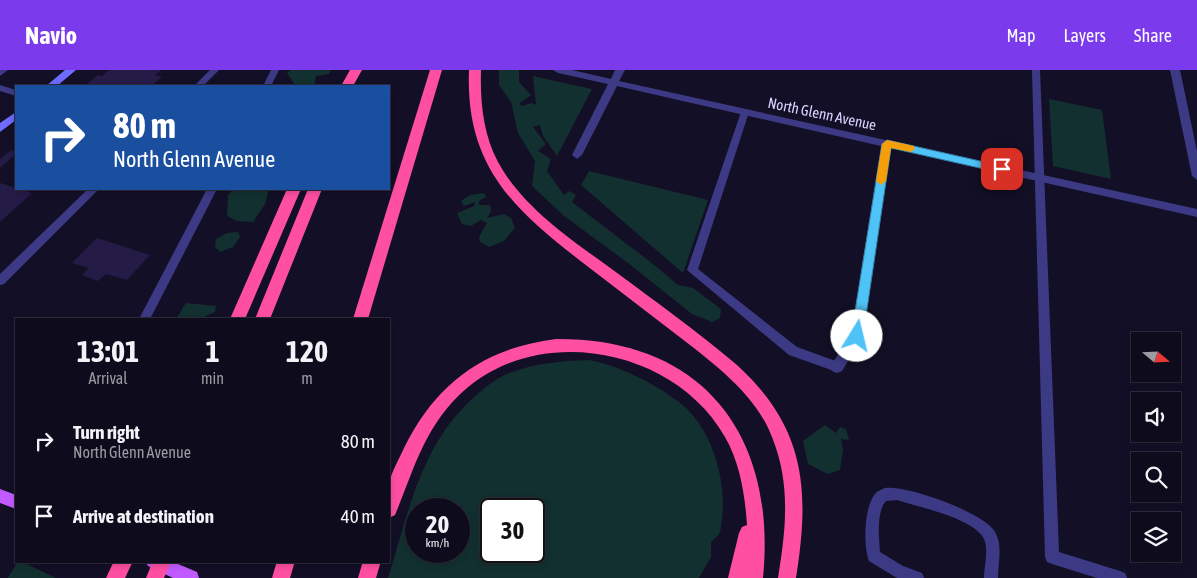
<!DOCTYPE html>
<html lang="en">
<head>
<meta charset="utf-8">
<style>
	:root { --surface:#0e0b1c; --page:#171425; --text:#f1f3f6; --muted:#9b9ba3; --line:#2e2b3b; --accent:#7c3aed }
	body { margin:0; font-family:"Asap Condensed",sans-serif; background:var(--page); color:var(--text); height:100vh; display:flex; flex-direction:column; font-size:19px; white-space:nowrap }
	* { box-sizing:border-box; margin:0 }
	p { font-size:16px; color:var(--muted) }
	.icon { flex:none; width:28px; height:28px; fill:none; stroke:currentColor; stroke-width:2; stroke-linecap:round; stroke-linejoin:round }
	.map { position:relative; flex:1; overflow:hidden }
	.sheet { position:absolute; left:15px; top:248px; width:375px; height:245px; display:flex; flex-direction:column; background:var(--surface); border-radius:0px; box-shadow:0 2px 8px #0003,0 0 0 1px var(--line) }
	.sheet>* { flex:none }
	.banner { position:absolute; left:15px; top:15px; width:375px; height:105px; border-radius:0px; box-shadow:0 2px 8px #0003,0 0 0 1px var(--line); background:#1a4fa0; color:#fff; overflow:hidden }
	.needle { width:32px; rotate:109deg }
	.tools { position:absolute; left:1131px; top:262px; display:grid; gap:10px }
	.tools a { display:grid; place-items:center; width:50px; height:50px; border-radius:0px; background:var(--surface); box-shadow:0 2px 8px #0003,0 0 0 1px var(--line); font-size:25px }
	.speed { position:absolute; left:405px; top:428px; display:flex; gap:10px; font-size:25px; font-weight:700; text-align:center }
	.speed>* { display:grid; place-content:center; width:65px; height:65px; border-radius:50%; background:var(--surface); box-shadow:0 2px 8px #0003,0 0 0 1px var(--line); line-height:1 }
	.speed small { font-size:12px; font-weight:400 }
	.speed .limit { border:2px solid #111; border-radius:8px; background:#fff; color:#111 }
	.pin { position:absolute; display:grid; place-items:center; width:42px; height:42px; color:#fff; margin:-21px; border-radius:10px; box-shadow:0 2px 8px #0006 }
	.me { position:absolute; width:55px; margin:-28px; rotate:9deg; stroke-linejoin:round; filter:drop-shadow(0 0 4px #0008) }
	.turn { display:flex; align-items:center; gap:18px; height:105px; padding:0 15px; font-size:22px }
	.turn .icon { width:65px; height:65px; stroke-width:2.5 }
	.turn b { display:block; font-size:35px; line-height:42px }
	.eta { display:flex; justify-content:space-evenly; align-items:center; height:85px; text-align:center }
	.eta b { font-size:30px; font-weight:700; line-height:35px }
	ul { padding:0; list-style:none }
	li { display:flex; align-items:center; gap:15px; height:75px; padding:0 15px }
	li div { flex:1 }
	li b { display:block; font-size:19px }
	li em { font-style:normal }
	header { display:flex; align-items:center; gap:30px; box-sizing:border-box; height:70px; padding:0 25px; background:var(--accent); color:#fff }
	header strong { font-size:24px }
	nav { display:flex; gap:28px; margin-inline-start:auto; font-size:18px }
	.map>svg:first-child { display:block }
	.green { fill:#12302f; fill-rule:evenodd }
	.building { fill:#241b47 }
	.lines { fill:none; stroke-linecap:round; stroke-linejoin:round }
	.service { fill:#3d3a85; fill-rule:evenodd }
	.minor { fill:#3d3a85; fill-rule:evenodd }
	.secondary { fill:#6f6bff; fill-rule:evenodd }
	.primary { fill:#c25bff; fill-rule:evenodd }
	.motorway { fill:#ff4fa3; fill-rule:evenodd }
	.route { fill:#4fc3f7; stroke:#337fa1 }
	.slow { fill:#f59e0b }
	.labels { text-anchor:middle; stroke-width:4; stroke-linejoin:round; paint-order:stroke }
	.street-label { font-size:15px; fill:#d9d4ff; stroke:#130f26 }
</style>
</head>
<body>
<header>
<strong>Navio</strong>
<nav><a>Map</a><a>Layers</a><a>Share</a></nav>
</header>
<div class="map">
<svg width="1197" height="508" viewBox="0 0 1197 508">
	<rect width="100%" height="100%" fill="#130f26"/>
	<g class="green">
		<path d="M291 0H331L329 4 316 6 314 16H292L295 15 287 3Z"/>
		<path d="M499 0H519V12L531 25 520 33 521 36 532 33 536 35 533 6 592 19 557 86 543 66 540 55 533 57 546 74 538 81 551 89 547 101 564 125 569 121 576 125 572 132 653 194 678 215 693 218 721 239 720 248 712 252 692 244 628 193 564 146 532 116 535 91 518 63 511 32 499 15Z"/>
		<path d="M1049 29 1102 40 1111 109 1053 96Z"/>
		<path d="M589 101 708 130 683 203 581 115Z"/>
		<path d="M233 119H269L265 134 253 152 237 151 227 146 228 125Z"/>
		<path d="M484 123 486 127 479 131V135H490L491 142 487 148 504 144 511 148 515 158 504 171 489 177 480 172 479 167 487 153 481 150 471 156 462 154 457 143 474 136 475 132 464 136 461 131 470 125Z"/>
		<path d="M238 162 240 167 233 177 220 182 215 177 216 169 227 163Z"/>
		<path d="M186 233 216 236 215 242 199 249H176Z"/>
		<path d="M589 290C621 296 653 313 679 332 712 357 727 410 722 450 721 453 721 462 719 464 717 467 714 469 711 472V487L699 508H388C408 443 421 375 473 328 483 319 495 309 507 304 534 293 561 291 589 290ZM416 439H459V481H416ZM491 439H534V481H491Z"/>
		<path d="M825 355 836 363 840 357 846 359 849 370 841 369 843 380 840 400 828 404 808 394 803 371Z"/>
		<path d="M18 491H20L56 508H8Z"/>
	</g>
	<g class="building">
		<path d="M109 0H161L155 5 162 7 151 16H84L98 5 102 6Z"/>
		<path d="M11 80 16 82V84L0 98V89Z"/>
		<path d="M0 113 32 123 0 152Z"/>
		<path d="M97 168 150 185 127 210 106 204 98 211 82 205 89 198 72 193Z"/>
	</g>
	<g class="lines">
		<g class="service">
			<path d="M0 0H8L0 6Z"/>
			<path d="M210 0H219L203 16H194Z"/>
			<path d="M271 0H279L271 16H263Z"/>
			<path d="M1032 0H1040L1059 482 1120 501 1125 503 1127 508H1097L1052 494 1047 492 1045 487Z"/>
			<path d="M745 39 749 42 698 199 797 277 841 293 843 297 841 301 837 302 789 285 687 200 741 42Z"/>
			<path d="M88 119H99L4 214 0 215V204Z"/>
			<path d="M207 119H217L150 249H139Z"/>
			<path d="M885 418C906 415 984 442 995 462 1003 475 998 493 998 508H984C984 497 989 480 984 469 974 448 918 437 897 430L886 431C876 442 879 468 880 482L903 496 922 503 924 508H897L869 491C863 476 864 437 875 424 877 421 881 420 885 418Z"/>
		</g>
		<g class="minor">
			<path d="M553 0H572L611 9 615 0H625L619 11 1197 139V147L891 78 863 266 842 301 837 303 832 301 830 297 851 265 881 76 617 16 582 85 577 89 572 85 608 14 558 3Z"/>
			<path d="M1170 0H1180L1197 81V110L1192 106Z"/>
			<path d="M0 15 16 20V26L0 21Z"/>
		</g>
		<g class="secondary">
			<path d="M65 0H76L57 16H46Z"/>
			<path d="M16 42V50L0 62V53Z"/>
		</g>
		<g class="primary">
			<path d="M0 419 16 425V439L0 433Z"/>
			<path d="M145 491H171L197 502 199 508H173L148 496Z"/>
		</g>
		<g class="motorway">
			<path d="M350 0H362L353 16H341Z"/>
			<path d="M430 0H442L368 249H353Z"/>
			<path d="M469 0H481C480 31 483 64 498 92 523 138 572 170 613 200 655 231 697 261 737 295 806 358 810 420 796 508H778C786 459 791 414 772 367 757 328 722 300 690 275 657 250 624 224 591 199 518 143 465 100 469 0Z"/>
			<path d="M287 119H301L245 249H230Z"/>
			<path d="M308 119H322L270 249H255Z"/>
			<path d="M556 269C704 268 777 366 763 508H728L739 463 742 457 747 455C745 425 740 393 725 367 676 280 544 253 467 318 425 354 415 397 395 445L389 448C389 437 387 424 389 413 392 401 399 389 404 378 436 313 484 278 556 269Z"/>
			<path d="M114 491H133L125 508H106Z"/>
			<path d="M153 491H171L164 508H146Z"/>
			<path d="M277 491H295L290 508H272Z"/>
			<path d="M363 491H381L376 508H358Z"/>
		</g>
	</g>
	<path class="route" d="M887 70 1002 96 1006 99 1002 103 891 78 863 266 861 269H853L851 266 882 74Z"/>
	<path class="slow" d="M887 70 914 76 915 79 911 82 891 78 886 111 881 115 876 111 882 74Z"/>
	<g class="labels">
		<g class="street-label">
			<text transform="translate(822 44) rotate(12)" y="5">North Glenn Avenue</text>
		</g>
	</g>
</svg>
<div class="tools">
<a><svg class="needle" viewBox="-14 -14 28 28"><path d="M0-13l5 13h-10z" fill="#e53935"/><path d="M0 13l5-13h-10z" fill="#9b9ba3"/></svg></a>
<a><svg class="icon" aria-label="sound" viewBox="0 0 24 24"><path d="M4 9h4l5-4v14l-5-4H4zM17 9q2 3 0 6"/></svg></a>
<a><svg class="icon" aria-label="search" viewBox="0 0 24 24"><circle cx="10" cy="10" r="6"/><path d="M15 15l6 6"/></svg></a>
<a><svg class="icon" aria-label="layers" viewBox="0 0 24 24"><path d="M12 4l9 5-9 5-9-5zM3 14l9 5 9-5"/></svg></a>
</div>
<div class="speed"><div>20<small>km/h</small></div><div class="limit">30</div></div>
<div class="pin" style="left:1002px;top:99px;background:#d93025"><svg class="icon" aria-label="arrive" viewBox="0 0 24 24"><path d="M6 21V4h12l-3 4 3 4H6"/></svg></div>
<svg class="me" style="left:857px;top:266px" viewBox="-20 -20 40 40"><circle r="19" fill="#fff"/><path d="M0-13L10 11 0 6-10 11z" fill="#4fc3f7"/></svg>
<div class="banner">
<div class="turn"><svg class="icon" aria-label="right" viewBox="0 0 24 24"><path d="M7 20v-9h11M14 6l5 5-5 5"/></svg><div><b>80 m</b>North Glenn Avenue</div></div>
</div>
<section class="sheet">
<div class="eta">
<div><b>13:01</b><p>Arrival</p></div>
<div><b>1</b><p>min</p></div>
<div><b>120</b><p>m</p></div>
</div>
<ul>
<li><svg class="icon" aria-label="right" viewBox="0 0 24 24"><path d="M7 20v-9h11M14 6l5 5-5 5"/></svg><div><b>Turn right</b><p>North Glenn Avenue</p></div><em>80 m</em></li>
<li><svg class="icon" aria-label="arrive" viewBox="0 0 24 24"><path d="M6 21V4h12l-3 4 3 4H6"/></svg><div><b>Arrive at destination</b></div><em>40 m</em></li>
</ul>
</section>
</div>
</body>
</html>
